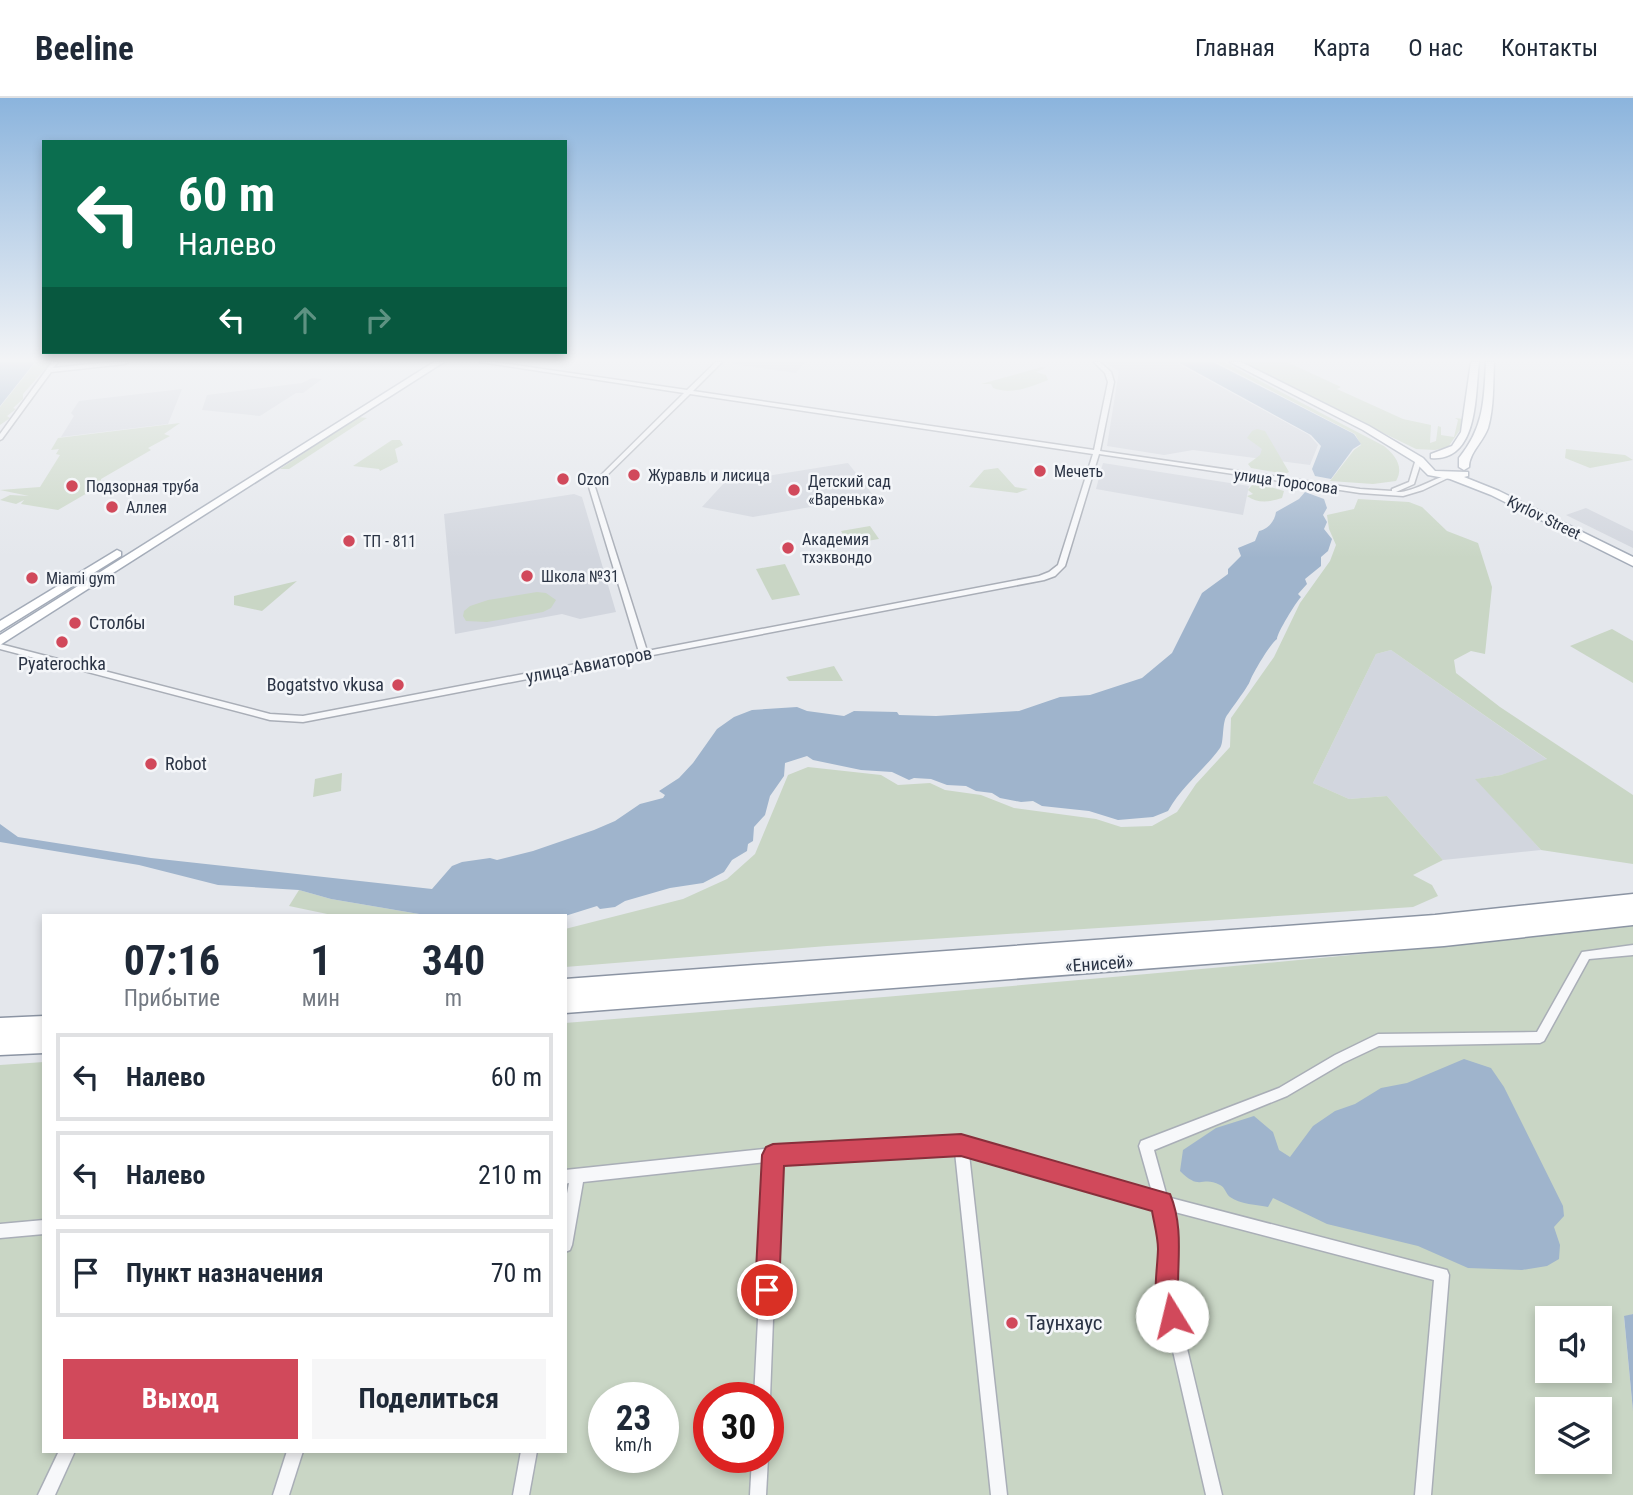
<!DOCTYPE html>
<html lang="ru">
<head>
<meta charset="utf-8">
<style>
	:root { --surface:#fff; --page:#f6f6f7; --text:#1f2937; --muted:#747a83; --line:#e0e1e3; --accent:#d1495b }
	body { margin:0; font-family:"Roboto Condensed",sans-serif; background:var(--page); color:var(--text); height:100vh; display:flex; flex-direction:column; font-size:26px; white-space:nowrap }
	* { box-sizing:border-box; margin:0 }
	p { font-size:23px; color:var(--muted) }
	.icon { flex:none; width:38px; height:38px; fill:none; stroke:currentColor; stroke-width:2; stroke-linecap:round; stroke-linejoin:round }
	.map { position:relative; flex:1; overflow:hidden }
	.sheet { position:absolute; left:42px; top:816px; width:525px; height:539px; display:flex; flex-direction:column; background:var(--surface); border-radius:0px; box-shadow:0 4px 10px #0003 }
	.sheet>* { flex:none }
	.top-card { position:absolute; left:42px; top:42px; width:525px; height:214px; border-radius:0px; box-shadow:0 4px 10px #0003; background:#0b6e4f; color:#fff; overflow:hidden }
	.buttons { position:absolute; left:1535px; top:1208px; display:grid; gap:14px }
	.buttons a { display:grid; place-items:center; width:77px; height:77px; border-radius:0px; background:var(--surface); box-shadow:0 4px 10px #0003; font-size:35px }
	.speed { position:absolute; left:588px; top:1284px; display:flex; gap:14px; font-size:35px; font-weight:700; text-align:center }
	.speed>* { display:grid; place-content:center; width:91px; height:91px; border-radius:50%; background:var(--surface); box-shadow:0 4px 10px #0003; line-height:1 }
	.speed small { font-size:18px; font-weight:400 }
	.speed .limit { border:10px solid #d22; background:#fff; color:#111 }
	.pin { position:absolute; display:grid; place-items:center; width:60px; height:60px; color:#fff; margin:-30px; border:4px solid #fff; border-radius:50%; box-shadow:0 2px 7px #0007 }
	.me { position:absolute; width:77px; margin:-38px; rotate:351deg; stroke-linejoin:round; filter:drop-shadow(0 0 5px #0008) }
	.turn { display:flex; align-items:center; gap:24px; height:147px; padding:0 21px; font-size:32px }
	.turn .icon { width:91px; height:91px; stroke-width:2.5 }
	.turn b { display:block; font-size:49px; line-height:60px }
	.lanes { display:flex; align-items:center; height:66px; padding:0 21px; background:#0003; justify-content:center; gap:35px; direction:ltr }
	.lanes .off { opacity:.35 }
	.eta { display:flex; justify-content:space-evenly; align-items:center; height:119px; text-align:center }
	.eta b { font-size:42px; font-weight:700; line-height:49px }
	.button { display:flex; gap:14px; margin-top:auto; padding:14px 21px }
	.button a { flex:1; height:80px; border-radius:0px; background:var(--accent); color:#fff; font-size:28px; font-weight:700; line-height:80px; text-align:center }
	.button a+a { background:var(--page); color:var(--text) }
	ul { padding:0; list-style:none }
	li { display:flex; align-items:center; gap:21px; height:88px; margin:0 14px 10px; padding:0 7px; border:4px solid var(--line); border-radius:0px }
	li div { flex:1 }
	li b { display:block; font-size:26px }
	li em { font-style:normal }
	header { display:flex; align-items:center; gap:42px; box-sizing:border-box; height:98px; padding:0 35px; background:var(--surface); border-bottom:2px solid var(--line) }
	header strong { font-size:33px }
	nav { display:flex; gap:38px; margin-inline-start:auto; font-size:24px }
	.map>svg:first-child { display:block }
	.built { fill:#d2d6de }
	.green { fill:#c9d6c5; fill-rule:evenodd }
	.water { fill:#9fb4cc }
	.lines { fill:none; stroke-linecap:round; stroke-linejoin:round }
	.street-casing { stroke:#a9aeb7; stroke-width:3 }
	.primary-casing { stroke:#a3abb8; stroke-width:3 }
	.highway-casing { stroke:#8b94a3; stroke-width:3 }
	.street { fill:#f7f8fa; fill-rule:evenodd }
	.primary { fill:#fff; fill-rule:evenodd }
	.highway { fill:#fff; fill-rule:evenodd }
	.route { fill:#d1495b; stroke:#882f3b; stroke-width:2 }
	.poi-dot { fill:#d1495b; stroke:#f4f6f9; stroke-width:2.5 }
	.labels { text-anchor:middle; stroke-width:5; stroke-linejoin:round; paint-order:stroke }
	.far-poi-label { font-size:16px; fill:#2b3445; stroke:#f4f6f9; text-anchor:start }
	.far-street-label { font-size:16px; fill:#2b3445; stroke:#f4f6f9 }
	.poi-label { font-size:18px; fill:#2b3445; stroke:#f4f6f9; text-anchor:start }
	.street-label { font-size:18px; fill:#2b3445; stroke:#f4f6f9 }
	.near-poi-label { font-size:21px; fill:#2b3445; stroke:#f4f6f9; text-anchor:start }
</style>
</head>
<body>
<header>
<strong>Beeline</strong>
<nav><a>Главная</a><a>Карта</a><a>О нас</a><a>Контакты</a></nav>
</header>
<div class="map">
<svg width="1633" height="1397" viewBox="0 0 1633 1397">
	<rect width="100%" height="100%" fill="#e4e7ec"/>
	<g class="built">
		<path d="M735 264H805L796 275 733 266Z"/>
		<path d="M1104 264H1175L1309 337 1318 347 1310 367 1193 352 1164 357 1107 348 1119 273Z"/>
		<path d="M312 280 322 281 303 295H296L260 318 202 312 207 297 302 285Z"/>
		<path d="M182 291 168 326 61 339 74 318 71 315 79 303Z"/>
		<path d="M848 365 874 398 753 419 702 409 724 385Z"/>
		<path d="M1103 365 1249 388 1243 417 1096 391Z"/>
		<path d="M574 396 582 399 616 514 580 521 562 516 455 536 444 416Z"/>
		<path d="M1586 410 1633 433V450L1566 417Z"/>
		<path d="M1391 552 1548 662 1501 677 1476 681 1541 752 1443 762 1387 698 1349 701 1313 685 1376 556Z"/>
	</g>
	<g class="green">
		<path d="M36 264H51L23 296V301L13 310 16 311 7 318 10 320 0 327V309Z"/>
		<path d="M1216 264H1224L1384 348C1396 358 1404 369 1396 383L1373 386 1330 383 1354 352 1361 347 1355 336Z"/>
		<path d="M1239 264H1287L1341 289 1337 291 1403 321 1431 327 1430 345 1436 343 1438 328 1441 329V337L1454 339 1458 322 1455 320 1463 321 1462 329 1448 349 1435 352 1416 351Z"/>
		<path d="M1042 269 1045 270 1036 274 1046 277 1048 282C1031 289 1011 297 993 290L991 286H981Z"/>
		<path d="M358 319 367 320 289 371H280Z"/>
		<path d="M180 325 164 336 170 338 148 350 151 352 101 381V387L58 412 21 406 24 402 16 406 0 402 10 397 29 398 0 392 40 389 60 357 56 356 59 351 51 352 58 340Z"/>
		<path d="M1257 331 1265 333 1289 374 1285 376 1251 370 1248 366 1260 357 1262 351 1247 340 1252 333Z"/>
		<path d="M392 342H400L403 347 395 351 398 364 380 373 379 371 353 368Z"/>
		<path d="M1566 351 1625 357 1633 362 1590 370 1565 360Z"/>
		<path d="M998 370 1015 389 1028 391 1017 395 969 389 984 372Z"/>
		<path d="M1252 387 1267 388 1284 393 1282 400C1270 404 1258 406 1247 398L1253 396 1248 392Z"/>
		<path d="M1358 401 1409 404 1422 409 1447 433 1478 445 1492 489 1485 556 1471 553 1454 562 1456 575 1500 609 1633 697V766L1541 752 1475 681 1501 677 1547 661 1391 552 1376 556 1313 685 1349 701 1387 698 1443 762 1413 777 1432 787 1438 798 1413 809 827 848 565 869V831L683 801 727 781 755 756 788 677 808 669 881 677 898 687 930 685 945 692 981 697 1014 710 1096 721 1121 729 1152 728 1177 714 1196 686 1230 649 1231 620 1274 559 1300 505 1330 463 1336 447 1329 431 1327 417 1354 411Z"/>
		<path d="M870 428 879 441 849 446 841 433Z"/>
		<path d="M785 466 800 497 772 502 756 471Z"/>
		<path d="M297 483 262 513 234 507V498Z"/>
		<path d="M537 494 546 495 556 502 551 510 543 514 487 524 466 523 463 518 464 513 470 508 488 502Z"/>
		<path d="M1612 531 1633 543V585L1570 548Z"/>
		<path d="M834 568 843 583H789L786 579Z"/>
		<path d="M342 675 341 693 313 699 315 681Z"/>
		<path d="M299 792 331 801 425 817H332L289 808Z"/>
		<path d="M1633 828V1216L1624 1219 1633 1313V1397H0V967L44 964V1353H565V925C922 896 1278 867 1633 828ZM1547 1220H1600V1272H1547ZM604 1300H663V1360H604ZM709 1300H768V1360H709ZM1547 1311H1600V1363H1547Z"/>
	</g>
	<g class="water">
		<path d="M0 264H35L0 308Z"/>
		<path d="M1178 264H1213L1354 336 1361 346 1353 351 1331 381 1315 378 1312 371 1321 348 1311 337Z"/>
		<path d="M1305 394 1324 401 1327 410 1323 417 1327 424 1324 431 1332 441 1328 453 1321 459V468L1305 481 1307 486 1298 496 1301 499C1296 504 1277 535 1277 541 1270 546 1253 575 1250 583 1248 589 1231 611 1226 619 1222 627 1224 645 1220 650 1204 672 1182 688 1168 713L1153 719 1118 722 1089 713 1042 708 1033 703 1021 704 1000 700 992 695 976 693 966 688 947 687 931 681 914 680 909 682 892 674 861 672 813 662 807 658 785 665 784 678 770 698 765 717 754 729 753 743 748 746 747 753 732 762 724 774 703 785 670 790 625 803 615 809 600 811 597 808 565 818 425 817 331 801 299 792 218 787 139 767 0 744V726L18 739 151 760 432 791 452 768 462 764 490 760 497 762 533 753 594 732 615 723 640 706 663 700 665 697 659 693 679 680 693 665 717 631 734 619 752 612 797 609 807 613 844 618 854 613 897 614 899 617 936 618 1019 613 1060 599 1090 597 1142 580 1172 555 1202 495 1228 476V471L1241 458 1238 450 1255 443 1259 433C1269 431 1275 422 1276 414L1299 401Z"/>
		<path d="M1464 961 1491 970 1504 989 1563 1108 1564 1118 1554 1129 1560 1147 1559 1161 1547 1168 1522 1172 1468 1170 1418 1148 1327 1126 1273 1100 1268 1109C1258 1107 1239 1106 1230 1099 1226 1096 1225 1089 1220 1087 1201 1077 1201 1094 1180 1073L1183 1052 1216 1030 1254 1018 1273 1034 1279 1052 1290 1059 1313 1028 1335 1013 1355 1006 1381 990 1407 985Z"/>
		<path d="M1633 1216V1313L1624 1218Z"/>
	</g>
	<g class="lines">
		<g class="street-casing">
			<g id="street">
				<path d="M52 264H58L53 270 110 264H128L125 266 51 274 2 341 0 342V336Z"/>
				<path d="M480 264H494L687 292 716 264H722L693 293 1094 352 1108 284 1105 275 1094 264H1100L1111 274 1114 284 1100 353 1360 391 1392 393V391L1409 384 1415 364 1418 362 1421 364 1414 386 1396 394C1415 395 1440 375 1452 378L1423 392 1403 398 1360 395 1099 356 1065 468 1055 478 1044 482 303 624 270 622 0 551V546L270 616 303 618 639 554 589 389 684 295ZM690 296 1093 356 1058 467 1049 474 1039 478 647 553 595 389Z"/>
				<path d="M1633 847V857L1589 861 1544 943 1540 945 1379 948 1343 965 1287 998 1154 1052 1167 1099 1447 1172 1449 1177 1431 1397H1415L1434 1182 1171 1113 1177 1149 1173 1192 1222 1397H1206L1159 1192 1163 1149 1156 1109 969 1056 1007 1397H991L955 1054 779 1063 770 1300 768 1304V1300H754L766 1064 583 1084 572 1147 570 1152 565 1154V1106L569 1085 565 1086V1072L773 1050 961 1040 1152 1094 1139 1048 1141 1043 1279 990 1335 957 1378 936 1537 934 1582 854Z"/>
				<path d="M44 1122V1136L0 1140V1126Z"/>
				<path d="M59 1353H75L55 1397H38Z"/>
				<path d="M287 1353H303L289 1397H273Z"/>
				<path d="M521 1353H537L529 1397H513Z"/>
				<path d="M752 1360H768L766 1397H750Z"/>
			</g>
		</g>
		<g class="primary-casing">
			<g id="primary">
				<path d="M434 264H444L0 547V537Z"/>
				<path d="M1230 264H1241L1369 328 1423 360 1435 373 1468 374V378L1464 379 1499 393 1633 459V468L1491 397 1450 381 1428 377 1415 364 1363 332Z"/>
				<path d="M1471 264H1479C1475 296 1479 364 1431 360V356L1452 348 1461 334Z"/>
				<path d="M1486 264H1494C1493 286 1494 309 1488 330 1483 344 1469 355 1469 369L1464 372 1459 369V360C1484 329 1484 303 1486 264Z"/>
				<path d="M117 452 121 454V458L0 533V523Z"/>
			</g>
		</g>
		<g class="highway-casing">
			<g id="highway">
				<path d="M1633 796V827L1444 848 565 915V881L1435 817Z"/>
				<path d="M44 918V955L0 957V920Z"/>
			</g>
		</g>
		<use href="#street" class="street"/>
		<use href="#primary" class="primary"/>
		<use href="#highway" class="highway"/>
	</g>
	<linearGradient id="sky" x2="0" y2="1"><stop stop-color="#8bb4dd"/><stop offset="0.57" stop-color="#f3f4f6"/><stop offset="1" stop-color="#f3f4f6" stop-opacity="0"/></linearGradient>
	<rect width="1633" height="460" fill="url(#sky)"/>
	<path class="route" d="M961 1036 1170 1096C1183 1127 1178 1158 1178 1189 1178 1203 1186 1213 1180 1227L1172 1230 1163 1227C1151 1198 1157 1180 1158 1151 1158 1139 1154 1125 1152 1113L961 1058 784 1068 779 1192 776 1201 767 1204 759 1201 755 1192 762 1057 766 1049 773 1046Z"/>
	<g class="poi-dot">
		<circle cx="1040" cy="373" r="7"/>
		<circle cx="634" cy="377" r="7"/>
		<circle cx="563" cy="381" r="7"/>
		<circle cx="72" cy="388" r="7"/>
		<circle cx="794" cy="392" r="7"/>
		<circle cx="112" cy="409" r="7"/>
		<circle cx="349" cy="443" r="7"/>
		<circle cx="788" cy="450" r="7"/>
		<circle cx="527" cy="478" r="7"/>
		<circle cx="32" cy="480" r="7"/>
		<circle cx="75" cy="525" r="7"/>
		<circle cx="62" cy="544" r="7"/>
		<circle cx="398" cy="587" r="7"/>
		<circle cx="151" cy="666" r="7"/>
		<circle cx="1012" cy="1225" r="7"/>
	</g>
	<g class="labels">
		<g class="far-poi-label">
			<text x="1054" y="379">Мечеть</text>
			<text x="648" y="383">Журавль и лисица</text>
			<text x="577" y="387">Ozon</text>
			<text x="808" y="389">Детский сад<tspan x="808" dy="18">«Варенька»</tspan></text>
			<text x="86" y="394">Подзорная труба</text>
			<text x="126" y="415">Аллея</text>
			<text x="802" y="447">Академия<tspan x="802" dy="18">тхэквондо</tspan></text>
			<text x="363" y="449">ТП - 811</text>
			<text x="541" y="484">Школа №31</text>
			<text x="46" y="486">Miami gym</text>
		</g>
		<g class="far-street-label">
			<text transform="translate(1286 383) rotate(8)" y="6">улица Торосова</text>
			<text transform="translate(1544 419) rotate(26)" y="6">Kyrlov Street</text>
		</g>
		<g class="poi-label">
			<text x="89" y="531">Столбы</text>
			<text x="62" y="572" text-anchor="middle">Pyaterochka</text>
			<text x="384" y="593" text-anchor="end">Bogatstvo vkusa</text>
			<text x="165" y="672">Robot</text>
		</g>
		<g class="street-label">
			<text transform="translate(589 567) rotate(-11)" y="6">улица Авиаторов</text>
			<text transform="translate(1099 866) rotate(-4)" y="6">«Енисей»</text>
		</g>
		<g class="near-poi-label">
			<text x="1026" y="1232">Таунхаус</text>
		</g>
	</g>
</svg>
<div class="buttons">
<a><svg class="icon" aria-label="sound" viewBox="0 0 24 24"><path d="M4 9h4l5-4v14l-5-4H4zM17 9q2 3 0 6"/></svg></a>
<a><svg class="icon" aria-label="layers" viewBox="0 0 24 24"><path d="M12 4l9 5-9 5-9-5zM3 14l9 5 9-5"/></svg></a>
</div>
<div class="speed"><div>23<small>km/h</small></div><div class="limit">30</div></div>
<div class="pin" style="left:767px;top:1192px;background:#d93025"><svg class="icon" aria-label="arrive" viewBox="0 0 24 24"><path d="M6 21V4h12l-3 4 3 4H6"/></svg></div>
<svg class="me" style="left:1172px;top:1218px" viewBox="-20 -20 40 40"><circle r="19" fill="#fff"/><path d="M0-13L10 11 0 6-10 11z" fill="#d1495b"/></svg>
<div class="top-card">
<div class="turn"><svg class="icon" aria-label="left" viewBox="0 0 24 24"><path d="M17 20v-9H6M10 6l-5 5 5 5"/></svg><div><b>60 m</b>Налево</div></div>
<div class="lanes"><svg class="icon" aria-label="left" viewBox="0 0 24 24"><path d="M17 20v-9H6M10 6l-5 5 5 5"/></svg><svg class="icon off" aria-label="ahead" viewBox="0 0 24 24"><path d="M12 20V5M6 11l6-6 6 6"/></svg><svg class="icon off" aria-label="right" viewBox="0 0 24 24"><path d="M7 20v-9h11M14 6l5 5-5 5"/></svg></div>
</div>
<section class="sheet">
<div class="eta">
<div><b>07:16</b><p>Прибытие</p></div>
<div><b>1</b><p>мин</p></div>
<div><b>340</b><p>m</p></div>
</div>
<ul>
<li><svg class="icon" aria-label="left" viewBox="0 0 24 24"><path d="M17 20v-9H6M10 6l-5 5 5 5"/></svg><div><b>Налево</b></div><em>60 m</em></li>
<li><svg class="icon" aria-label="left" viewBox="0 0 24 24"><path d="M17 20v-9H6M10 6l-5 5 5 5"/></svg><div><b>Налево</b></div><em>210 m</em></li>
<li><svg class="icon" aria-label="arrive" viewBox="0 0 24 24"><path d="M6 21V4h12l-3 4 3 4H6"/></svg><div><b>Пункт назначения</b></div><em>70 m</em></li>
</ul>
<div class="button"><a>Выход</a><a>Поделиться</a></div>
</section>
</div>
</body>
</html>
